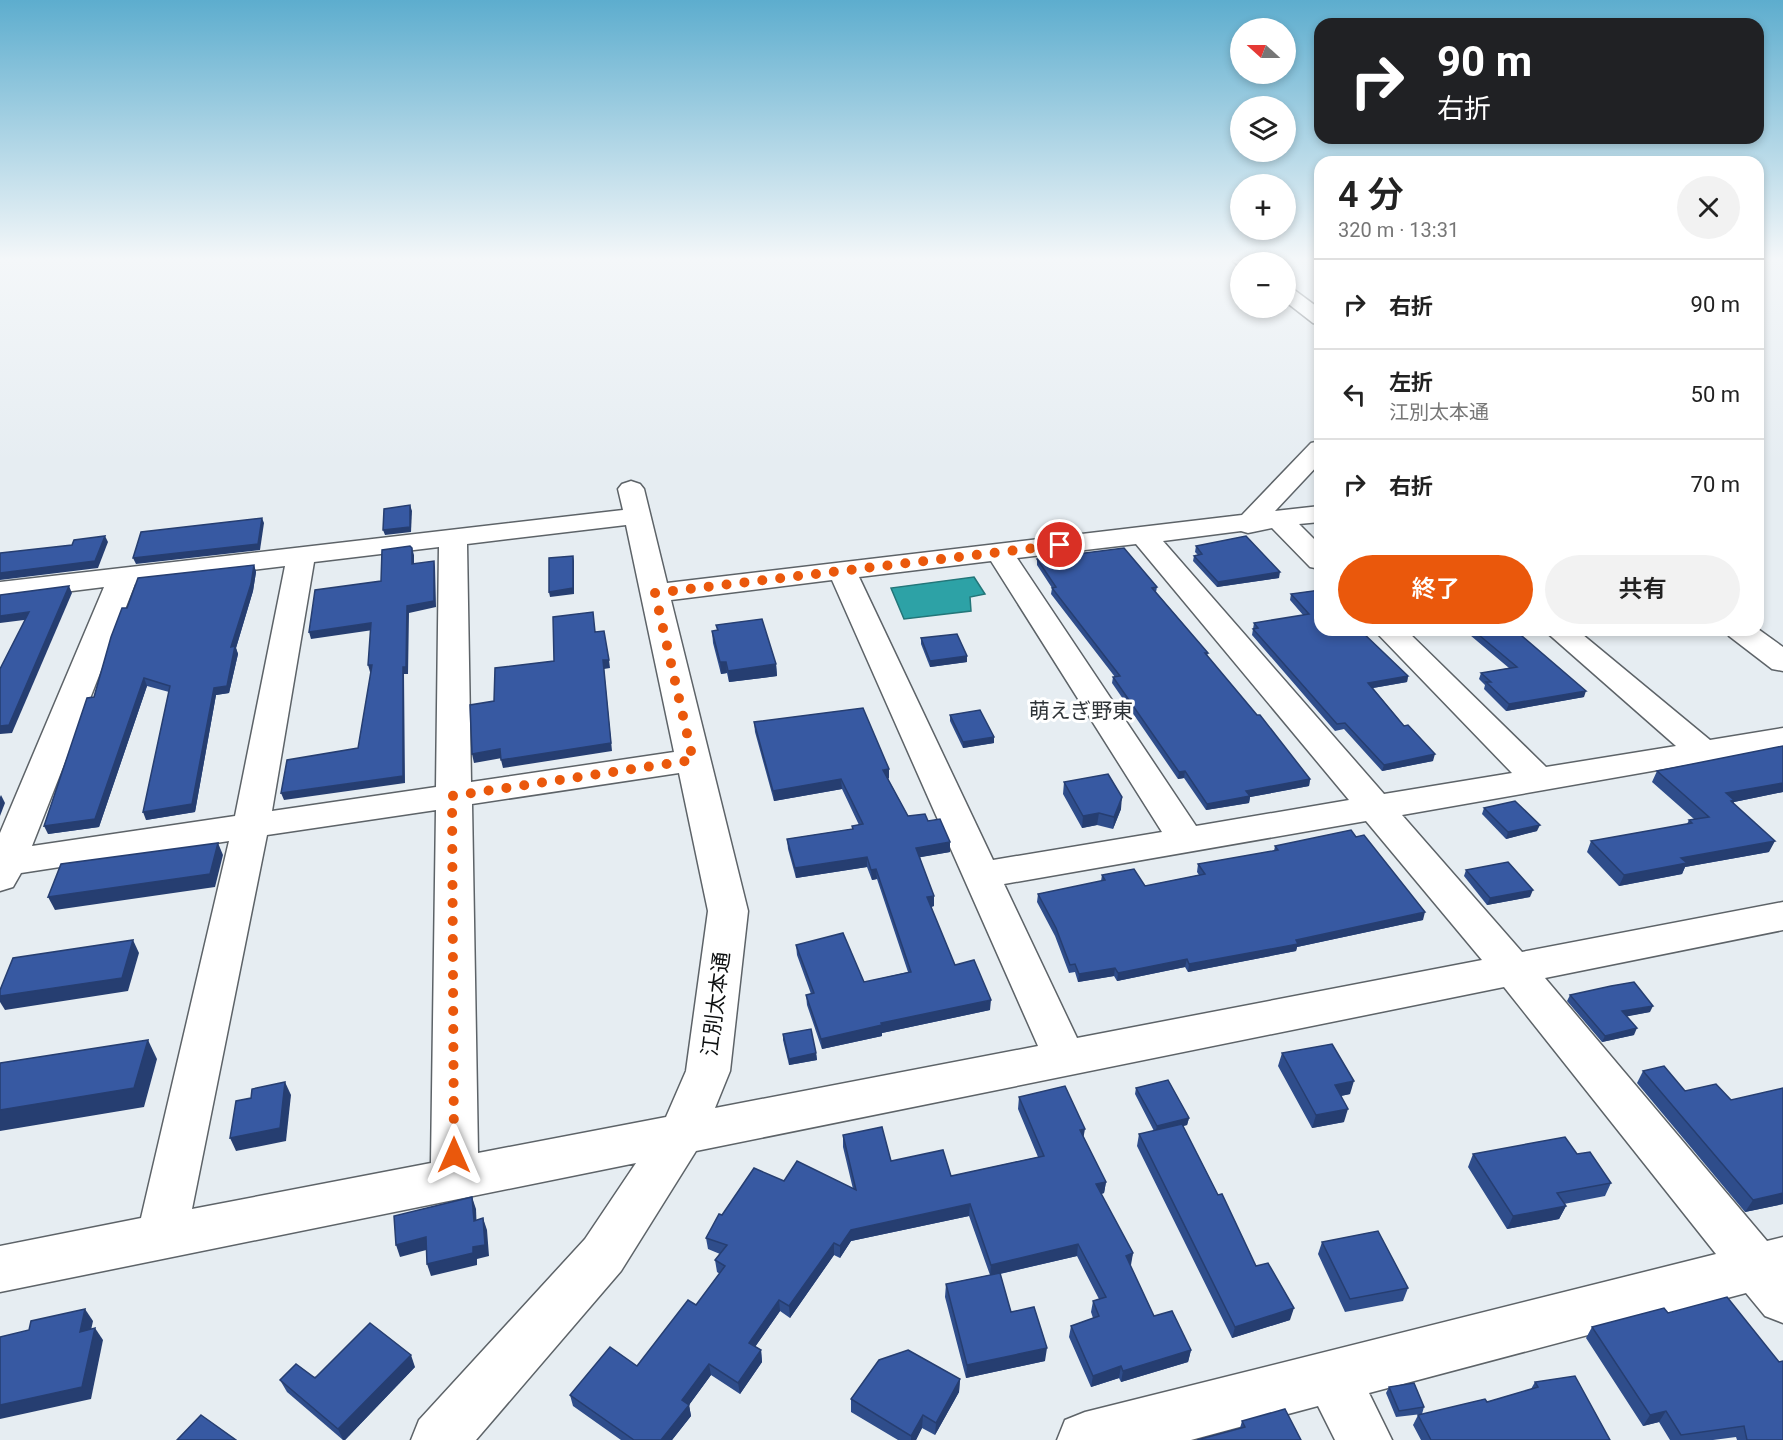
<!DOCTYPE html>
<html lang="ja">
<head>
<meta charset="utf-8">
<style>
	:root { --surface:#fff; --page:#f2f2f2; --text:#222; --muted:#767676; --line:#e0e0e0; --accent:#ea580c }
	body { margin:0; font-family:Roboto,"Noto Sans JP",sans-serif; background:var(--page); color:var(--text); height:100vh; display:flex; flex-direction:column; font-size:22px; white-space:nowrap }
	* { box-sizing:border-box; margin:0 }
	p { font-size:20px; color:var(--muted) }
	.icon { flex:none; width:33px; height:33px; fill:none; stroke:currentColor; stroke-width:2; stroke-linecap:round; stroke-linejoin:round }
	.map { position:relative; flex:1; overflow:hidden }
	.panel { position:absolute; left:1314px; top:156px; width:450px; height:480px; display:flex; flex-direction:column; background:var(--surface); border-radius:18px; box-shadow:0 3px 9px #0003 }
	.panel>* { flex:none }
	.guide { position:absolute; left:1314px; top:18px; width:450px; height:126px; border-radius:18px; box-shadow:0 3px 9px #0003; background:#202124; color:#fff; overflow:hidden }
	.needle { width:39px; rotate:291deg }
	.controls { position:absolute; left:1230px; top:18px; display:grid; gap:12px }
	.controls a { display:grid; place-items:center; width:66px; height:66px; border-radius:50%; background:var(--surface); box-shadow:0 3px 9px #0003; font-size:30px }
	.pin { position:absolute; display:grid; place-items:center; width:51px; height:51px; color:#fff; margin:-26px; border:3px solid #fff; border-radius:50%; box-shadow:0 2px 6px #0007 }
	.me { position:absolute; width:66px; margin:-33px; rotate:0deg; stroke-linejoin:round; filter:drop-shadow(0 0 4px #0008) }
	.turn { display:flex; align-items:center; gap:21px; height:126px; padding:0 24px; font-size:27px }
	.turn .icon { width:78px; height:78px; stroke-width:2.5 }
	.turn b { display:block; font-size:42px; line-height:51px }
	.round { display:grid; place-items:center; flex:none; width:63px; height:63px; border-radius:32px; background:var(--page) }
	.overview { display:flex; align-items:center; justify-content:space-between; height:102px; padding:0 24px }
	h1 { font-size:36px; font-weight:600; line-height:45px }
	.primary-button { display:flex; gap:12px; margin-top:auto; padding:12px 24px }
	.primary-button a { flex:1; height:69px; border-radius:36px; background:var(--accent); color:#fff; font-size:24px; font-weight:600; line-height:69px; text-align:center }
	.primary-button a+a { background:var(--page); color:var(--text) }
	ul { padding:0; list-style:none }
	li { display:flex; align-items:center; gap:18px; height:90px; padding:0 24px; border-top:2px solid var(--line) }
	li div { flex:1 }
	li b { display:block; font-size:22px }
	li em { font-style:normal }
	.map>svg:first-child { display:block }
	.water { fill:#2da2a6; stroke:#237679; stroke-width:1.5 }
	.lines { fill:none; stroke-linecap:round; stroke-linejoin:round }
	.minor-casing { stroke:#5d6368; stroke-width:3 }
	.minor { fill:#fff; fill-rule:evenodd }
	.wall { fill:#2f4d8b }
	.shaded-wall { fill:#263e71 }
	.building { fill:#3759a2; stroke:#263e71; stroke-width:1.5 }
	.route { stroke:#ea580c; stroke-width:10; stroke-dasharray:0 18 }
	.labels { text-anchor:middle; stroke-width:6; stroke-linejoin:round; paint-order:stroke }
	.quarter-label { font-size:21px; fill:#2e3337; stroke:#fff }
	.near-street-label { font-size:21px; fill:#0b0e0f; stroke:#fff }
</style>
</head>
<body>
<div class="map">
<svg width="1783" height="1440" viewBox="0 0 1783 1440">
	<rect width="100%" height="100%" fill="#e6edf2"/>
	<path class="water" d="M974 577 985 594 970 597 971 611 904 619 891 588Z"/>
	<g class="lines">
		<g class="minor-casing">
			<g id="minor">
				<path d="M1233 261H1252L1253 262H1240V267Z"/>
				<path d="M1286 287 1293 289 1320 309V325L1313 323 1286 302Z"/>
				<path d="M1320 441V463L1275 511 1320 506V522L1299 524 1320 545V569L1310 567 1272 528 1248 533 1241 531 1163 541 1384 794 1512 773 1374 630H1406L1546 767 1676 746 1544 630H1577L1710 740 1783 728V748L1402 815 1522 952 1783 902V930L1545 978 1767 1241 1783 1237V1323L1765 1316 1746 1293 1369 1393 1392 1440H1335L1318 1406 1191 1440H1057L1065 1420 1085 1412 1716 1254 1504 987 696 1151 621 1271 476 1440H411L419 1420 585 1239 636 1163 0 1292V1246L141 1218 229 841 21 873 13 887 0 891V833L104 587 0 600V582L623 510 618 489 622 484 631 481 640 484 644 489 667 583 1242 515 1311 443ZM626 525 674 752 471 782 467 544ZM1136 544 1349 800 1196 826 1017 558ZM439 547 436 787 272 811 314 562ZM991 561 1162 832 993 860 859 577ZM285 566 235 816 32 846 135 584ZM832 580 1038 1046 715 1108 730 1071 748 911 671 600ZM679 773 708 911 686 1071 666 1117 478 1153 472 804ZM436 810 431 1163 192 1209 267 835ZM1366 821 1482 960 1077 1038 1004 884Z"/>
				<path d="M1758 629 1783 647V671L1772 669 1729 636 1725 630Z"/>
			</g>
		</g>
		<use href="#minor" class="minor"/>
	</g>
	<g class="wall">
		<path d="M1196 546 1279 578 1217 587 1193 561 1194 556 1198 555 1195 552Z"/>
		<path d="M1037 559 1157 587 1156 592 1208 653 1207 656 1310 779 1309 786 1250 797 1249 803 1206 810 1184 778 1178 779 1112 683 1113 677H1115L1051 594 1052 588 1037 565Z"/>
		<path d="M254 565 256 572 253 591 236 648 238 654 229 693 216 695 195 812 146 820 169 692 147 686 99 827 48 834 94 697 127 608Z"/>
		<path d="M1320 590V630L1408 676 1407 682 1373 688 1433 761 1382 771 1344 729 1335 731 1252 635 1254 623 1303 615 1290 600 1291 594Z"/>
		<path d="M716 625 776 664 777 676 729 682 727 673 721 674 713 643 712 631 717 630Z"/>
		<path d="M1464 630H1515L1584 697 1506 711 1484 689 1485 685 1479 679 1481 673 1509 668Z"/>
		<path d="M921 638 967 656V662L930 667 921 644Z"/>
		<path d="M950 715 994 743 963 748 950 721Z"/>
		<path d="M754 722 889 778 888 779 908 816 928 821 950 852 920 857 934 906 931 907 955 965 990 1010 882 1033V1036L822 1049 807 1005 806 995 811 994 797 955 796 945 864 982 908 972 877 879 872 880 867 867 796 878 788 849 787 839 852 829V826L859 825 842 789 774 801 755 732Z"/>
		<path d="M1783 746V792L1734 802 1733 803 1769 852 1685 867 1682 874 1619 886 1587 852 1591 841 1687 824 1689 820 1694 819 1652 782 1657 771Z"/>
		<path d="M1064 782 1121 809 1113 829 1097 825 1082 828 1063 794Z"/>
		<path d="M1484 808 1537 831 1506 839 1482 814Z"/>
		<path d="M1275 846 1423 920 1297 947 1296 951 1188 972 1185 967 1117 981 1114 976 1078 982 1075 972 1069 973 1055 936 1037 902 1038 894 1101 881 1102 875 1145 886 1199 875 1197 872 1198 864 1274 851Z"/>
		<path d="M1466 870 1530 897 1487 905 1464 876Z"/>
		<path d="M1570 995 1650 1012 1627 1016 1634 1035 1602 1042 1567 1001Z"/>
		<path d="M783 1034 816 1053 817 1060 789 1065 783 1040Z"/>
		<path d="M1282 1053 1350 1094 1341 1096 1344 1122 1312 1128 1278 1066Z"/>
		<path d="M1643 1071 1685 1091 1783 1204 1745 1212 1637 1083Z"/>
		<path d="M1136 1088 1189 1118 1187 1125 1183 1126 1218 1195 1256 1266 1290 1320 1232 1338 1137 1146 1139 1134 1154 1131 1135 1094Z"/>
		<path d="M1019 1097 1084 1138 1106 1182 1104 1193 1101 1194 1133 1253 1130 1265 1154 1316 1191 1350 1188 1362 1121 1382 1119 1378 1091 1387 1069 1337 1071 1326 1093 1318 1091 1312 1093 1301 1099 1299 1077 1256 1000 1274 1011 1312 1045 1361 966 1378 945 1297 946 1284 990 1275 969 1216 851 1241 840 1258 834 1255 790 1318 780 1311 755 1347 761 1350 762 1362 740 1394 711 1375 689 1405 691 1416 672 1440H621L573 1406 570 1395 637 1366 696 1305 720 1274 717 1272 715 1260 720 1254 708 1249 706 1238 722 1215 784 1181 853 1189 843 1147V1135L891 1161 951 1176 1038 1157 1018 1109Z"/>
		<path d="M1473 1154H1577L1611 1183 1605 1196 1564 1204 1566 1206 1559 1219 1507 1229 1468 1167Z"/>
		<path d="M1322 1242 1408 1288 1403 1301 1345 1312 1318 1254Z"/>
		<path d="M1668 1313 1783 1440H1737L1736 1437 1713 1440H1670L1659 1422 1643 1426 1586 1338 1592 1327Z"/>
		<path d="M415 1367 345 1440H343L287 1392 280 1380Z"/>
		<path d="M960 1379 959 1392 935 1435 922 1428 916 1440H898L851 1412V1399Z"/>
		<path d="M1535 1382 1610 1440H1421L1413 1425 1418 1415 1487 1402 1531 1389Z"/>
		<path d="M1389 1387 1424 1407 1422 1414 1396 1417 1386 1393Z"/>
		<path d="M1242 1421 1301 1440 1240 1428Z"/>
	</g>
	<g class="shaded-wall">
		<path d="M410 505 412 511 411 532 385 535 383 530Z"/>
		<path d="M262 518 264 523 260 550 136 564 133 558Z"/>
		<path d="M105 536 108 542 98 568 0 580V573Z"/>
		<path d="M412 548 414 555V570L412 564Z"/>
		<path d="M573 556 574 561V594L550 597 549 592Z"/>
		<path d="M434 561 435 567 436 607 409 613 408 674H404L405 783 284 800 281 793 403 776V667L407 606Z"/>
		<path d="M254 565 256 572 253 591 236 648 238 654 229 693 216 695 195 812 146 820 143 812 214 688 231 647Z"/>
		<path d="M1280 572 1279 578 1217 587 1218 582Z"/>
		<path d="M69 586 72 593 12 733 0 734V726Z"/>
		<path d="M29 612 32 619 0 623V616Z"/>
		<path d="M371 623 373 630 311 639 309 632Z"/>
		<path d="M967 656V662L930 667V661Z"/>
		<path d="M603 660H609L610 668 604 669 612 751 503 768 501 760Z"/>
		<path d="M720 662H726L727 673 721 674Z"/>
		<path d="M776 664 777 676 729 682 728 671Z"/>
		<path d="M368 665H372L374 672H370Z"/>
		<path d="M1408 676 1407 682 1367 689 1368 683Z"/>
		<path d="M144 678 147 686 99 827 48 834 44 826Z"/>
		<path d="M1586 691 1584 697 1506 711 1509 704Z"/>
		<path d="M994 737V743L963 748V742Z"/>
		<path d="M500 749 502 758 474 763 472 754Z"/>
		<path d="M1435 754 1433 761 1382 771 1384 765Z"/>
		<path d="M889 769V778L883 780V770Z"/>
		<path d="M1185 771 1184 778 1178 779 1179 772Z"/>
		<path d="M841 779 842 789 774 801 773 791Z"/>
		<path d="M1310 779 1309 786 1250 797 1249 803 1206 810 1207 804 1246 791Z"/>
		<path d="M1783 783V792L1734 802 1729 811 1726 793Z"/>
		<path d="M1 795 5 803 0 816V797Z"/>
		<path d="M1122 797 1121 809 1113 829 1114 817Z"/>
		<path d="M1099 813 1097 825 1082 828 1083 816Z"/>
		<path d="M1540 825 1537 831 1506 839 1508 832Z"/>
		<path d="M1775 841 1769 852 1685 867 1682 874 1619 886 1624 875 1681 858Z"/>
		<path d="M950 842V852L916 858V848Z"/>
		<path d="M218 843 223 855 215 887 55 910 48 897Z"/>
		<path d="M867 857V867L796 878 795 868Z"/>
		<path d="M876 869 877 879 872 880 871 870Z"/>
		<path d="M1533 890 1530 897 1487 905 1490 898Z"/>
		<path d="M934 896V906L927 908V897Z"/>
		<path d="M1425 912 1423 920 1297 947 1296 951 1188 972 1189 964Z"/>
		<path d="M133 940 139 953 128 991 5 1010 0 1002V996Z"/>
		<path d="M1187 959 1185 967 1117 981 1118 973Z"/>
		<path d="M1115 968 1114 976 1078 982 1079 974Z"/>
		<path d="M991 1000 990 1010 882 1033V1036L822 1049 821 1039 881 1023Z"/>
		<path d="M1653 1006 1650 1012 1619 1018 1622 1011Z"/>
		<path d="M1637 1028 1634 1035 1602 1042 1605 1036Z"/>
		<path d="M148 1040 157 1059 144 1107 0 1131V1110Z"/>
		<path d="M816 1053 817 1060 789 1065V1059Z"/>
		<path d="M1354 1081 1350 1094 1331 1098 1335 1085Z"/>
		<path d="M285 1082 291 1095 286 1141 236 1151 230 1138Z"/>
		<path d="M1348 1109 1344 1122 1312 1128 1316 1115Z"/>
		<path d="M1189 1118 1187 1125 1155 1133 1157 1126Z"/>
		<path d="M1085 1129 1083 1140 1080 1130Z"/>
		<path d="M1106 1182 1104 1193 1095 1196 1096 1184Z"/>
		<path d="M1783 1191V1204L1745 1212 1753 1200Z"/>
		<path d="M472 1197 476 1209 477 1233 474 1221Z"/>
		<path d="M970 1204 969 1216 851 1241 840 1258V1246L851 1230Z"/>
		<path d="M1566 1206 1559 1219 1507 1229 1513 1216Z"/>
		<path d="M483 1218 487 1230 489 1256 477 1259V1265L431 1276 427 1264 473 1247Z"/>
		<path d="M426 1237 430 1249 400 1257 396 1245Z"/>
		<path d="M834 1243V1255L790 1318 789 1306Z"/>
		<path d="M1078 1244 1077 1256 990 1276 991 1265Z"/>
		<path d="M1133 1253 1131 1265 1124 1267 1126 1256Z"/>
		<path d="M779 1300 780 1311 750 1354 749 1343Z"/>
		<path d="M1294 1308 1290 1320 1232 1338 1235 1327Z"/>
		<path d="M85 1309 93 1321 88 1344 80 1332Z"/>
		<path d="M95 1328 103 1340 91 1399 0 1419V1405Z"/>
		<path d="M1047 1348 1045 1361 966 1378 967 1365Z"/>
		<path d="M761 1350 762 1362 740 1394 738 1383Z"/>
		<path d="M1191 1350 1188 1362 1121 1382 1123 1371Z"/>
		<path d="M411 1355 415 1367 345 1440H343L338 1429Z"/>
		<path d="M709 1364 711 1375 689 1405 691 1416 672 1440H661L682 1400Z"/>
		<path d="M1121 1366 1119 1378 1091 1387 1093 1376Z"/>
		<path d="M960 1379 959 1392 935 1435 936 1423Z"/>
		<path d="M1666 1411 1659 1422 1643 1426 1650 1415Z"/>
		<path d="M923 1415 922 1428 916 1440H911V1436Z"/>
	</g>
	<g class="building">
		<path d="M410 505V527L383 530 384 509Z"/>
		<path d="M262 518 258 544 133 558 141 532Z"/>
		<path d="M105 536 95 561 0 573V553L72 545 74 540Z"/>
		<path d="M1246 536 1280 572 1218 582 1194 556 1202 554 1196 546Z"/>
		<path d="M410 546 412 548V564L434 561V601L407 606 406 667H403V776L281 793 287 760 358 748 372 665H368L371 623 309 632 315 590 381 581 382 550Z"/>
		<path d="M1124 548 1157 587 1152 588 1208 653H1205L1257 715H1260L1310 779 1246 791 1250 796 1207 804 1185 771 1179 772 1113 677 1120 676 1052 588 1056 587 1037 559Z"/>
		<path d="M573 556V588L549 592V558Z"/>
		<path d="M254 565 251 584 231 647 235 646 227 686 214 688 192 804 143 812 170 686 144 678 95 819 44 826 87 698 94 697 111 637 122 608H127L138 578Z"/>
		<path d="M69 586 9 725 0 726V669L29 612 0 616V595Z"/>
		<path d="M1320 590V630H1360L1408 676 1368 683 1404 726 1408 725 1435 754 1384 765 1345 723 1337 724 1253 629 1258 628 1254 623 1309 614 1291 594Z"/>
		<path d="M593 612 595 632 604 631 609 660H603L611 743 501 760 500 749 472 754 470 705 494 701 495 668 554 661 553 617Z"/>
		<path d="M762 619 776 664 728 671 726 662H720L712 631 718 630 716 625Z"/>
		<path d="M1473 630H1515L1586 691 1509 704 1486 682H1491L1481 673 1517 667Z"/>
		<path d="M957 634 967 656 930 661 921 638Z"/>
		<path d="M863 708 889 769 883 770 908 816 925 814 928 821 940 819 950 842 916 848 934 896 927 897 955 965 974 960 991 1000 881 1023 882 1025 821 1039 806 995 814 993 796 945 843 933 864 982 911 972 876 869 871 870 867 857 795 868 787 839 853 829 852 826 863 824 841 779 773 791 754 722Z"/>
		<path d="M980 710 994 737 963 742 950 715Z"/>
		<path d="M1783 746V783L1726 793 1734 800 1731 801 1775 841 1681 858 1687 863 1624 875 1591 841 1692 823 1689 820 1709 817 1657 771Z"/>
		<path d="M1108 774 1122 797 1114 817 1099 813 1083 816 1064 782Z"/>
		<path d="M1515 801 1540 825 1508 832 1484 808Z"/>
		<path d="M1351 830 1356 837 1364 835 1425 912 1296 940 1298 944 1189 964 1187 959 1118 973 1115 968 1079 974 1075 964 1070 965 1056 928 1038 894 1105 880 1102 875 1134 869 1145 886 1205 874 1198 864 1278 850 1275 846Z"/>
		<path d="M218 843 210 874 48 897 61 864Z"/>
		<path d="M1508 862 1533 890 1490 898 1466 870Z"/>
		<path d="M133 940 122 978 0 996V990L13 958Z"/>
		<path d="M1634 982 1653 1006 1622 1011 1637 1028 1605 1036 1570 995 1611 986Z"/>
		<path d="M811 1029 816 1053 789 1059 783 1034Z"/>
		<path d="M148 1040 134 1088 0 1110V1063Z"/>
		<path d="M1332 1044 1354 1081 1335 1085 1348 1109 1316 1115 1282 1053Z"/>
		<path d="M1664 1066 1685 1091 1716 1084 1731 1100 1783 1088V1193L1753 1200 1643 1071Z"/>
		<path d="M1168 1080 1189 1118 1157 1126 1136 1088Z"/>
		<path d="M285 1082 280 1128 230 1138 236 1101 251 1098 252 1089Z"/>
		<path d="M1065 1086 1085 1129 1080 1130 1106 1182 1096 1184 1133 1253 1126 1256 1154 1316 1172 1311 1191 1350 1123 1371 1121 1366 1093 1376 1071 1326 1099 1316 1093 1301 1106 1297 1078 1244 991 1265 970 1204 851 1230 840 1246 834 1243 789 1306 779 1300 749 1343 761 1350 738 1383 709 1364 682 1400 689 1405 661 1440H634L570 1395 610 1347 637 1366 688 1300 696 1305 725 1266 715 1260 727 1245 706 1238 719 1214 722 1215 754 1168 784 1181 797 1161 856 1190 843 1135 882 1127 891 1161 943 1150 951 1176 1044 1156 1019 1097Z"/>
		<path d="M1182 1124 1218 1195 1222 1194 1256 1266 1268 1263 1294 1308 1235 1327 1139 1134Z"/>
		<path d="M1565 1137 1577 1154 1590 1152 1611 1183 1557 1193 1566 1206 1513 1216 1473 1154Z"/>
		<path d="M472 1197 474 1221 483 1218 485 1245 473 1247V1253L427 1264 426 1237 396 1245 394 1216Z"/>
		<path d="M1378 1231 1408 1288 1350 1299 1322 1242Z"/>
		<path d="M1000 1273 1011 1312 1034 1307 1047 1348 967 1365 946 1284Z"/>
		<path d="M1727 1297 1779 1362 1783 1361V1440H1747L1744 1426 1681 1435 1666 1411 1650 1415 1592 1327 1664 1308 1668 1313Z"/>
		<path d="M85 1309 80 1332 95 1328 82 1387 0 1405V1337L29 1330 31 1321Z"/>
		<path d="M370 1323 411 1355 338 1429 280 1380 296 1364 315 1378Z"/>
		<path d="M908 1350 960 1379 936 1423 923 1415 911 1436 851 1399 879 1360Z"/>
		<path d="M1575 1376 1610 1440H1431L1418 1415 1485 1399 1487 1402 1538 1387 1535 1382Z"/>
		<path d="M1414 1383 1424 1407 1399 1411 1389 1387Z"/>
		<path d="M1285 1409 1301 1440H1197L1245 1427 1242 1421Z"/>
		<path d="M201 1415 236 1440H177Z"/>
	</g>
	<linearGradient id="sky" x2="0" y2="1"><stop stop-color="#5dadce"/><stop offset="0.56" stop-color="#f4f7f9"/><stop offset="1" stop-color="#f4f7f9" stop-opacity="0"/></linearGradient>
	<rect width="1783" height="462" fill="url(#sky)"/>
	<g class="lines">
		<path class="route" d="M454 1155 452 796 693 760 655 593 1060 545"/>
	</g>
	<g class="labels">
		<g class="quarter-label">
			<text x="1081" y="718">萌えぎ野東</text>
		</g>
		<g class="near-street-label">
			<text transform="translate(716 1004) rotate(-83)" y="7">江別太本通</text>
		</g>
	</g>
</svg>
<div class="controls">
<a><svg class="needle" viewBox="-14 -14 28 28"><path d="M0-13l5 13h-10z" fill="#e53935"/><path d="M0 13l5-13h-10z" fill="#767676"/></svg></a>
<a><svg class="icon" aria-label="layers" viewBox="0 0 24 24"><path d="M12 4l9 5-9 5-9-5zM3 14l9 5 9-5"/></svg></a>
<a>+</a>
<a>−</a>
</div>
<div class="pin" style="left:1060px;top:545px;background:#d93025"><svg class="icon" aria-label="arrive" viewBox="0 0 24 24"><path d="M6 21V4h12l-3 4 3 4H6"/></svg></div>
<svg class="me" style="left:454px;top:1155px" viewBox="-20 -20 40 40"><path d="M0-17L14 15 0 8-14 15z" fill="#ea580c" stroke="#fff" stroke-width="4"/></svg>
<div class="guide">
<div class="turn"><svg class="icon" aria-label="right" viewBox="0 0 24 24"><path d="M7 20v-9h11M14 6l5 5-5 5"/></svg><div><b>90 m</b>右折</div></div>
</div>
<section class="panel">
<div class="overview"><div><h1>4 分</h1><p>320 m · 13:31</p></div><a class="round"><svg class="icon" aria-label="close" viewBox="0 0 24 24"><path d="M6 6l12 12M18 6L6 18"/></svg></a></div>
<ul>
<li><svg class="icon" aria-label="right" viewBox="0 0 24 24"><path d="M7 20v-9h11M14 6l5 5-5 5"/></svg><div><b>右折</b></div><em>90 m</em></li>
<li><svg class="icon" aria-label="left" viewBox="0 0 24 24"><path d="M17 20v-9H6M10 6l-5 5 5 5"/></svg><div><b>左折</b><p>江別太本通</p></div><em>50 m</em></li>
<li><svg class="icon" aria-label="right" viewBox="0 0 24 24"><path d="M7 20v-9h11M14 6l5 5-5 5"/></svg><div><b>右折</b></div><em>70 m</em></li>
</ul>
<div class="primary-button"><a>終了</a><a>共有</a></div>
</section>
</div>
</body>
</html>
